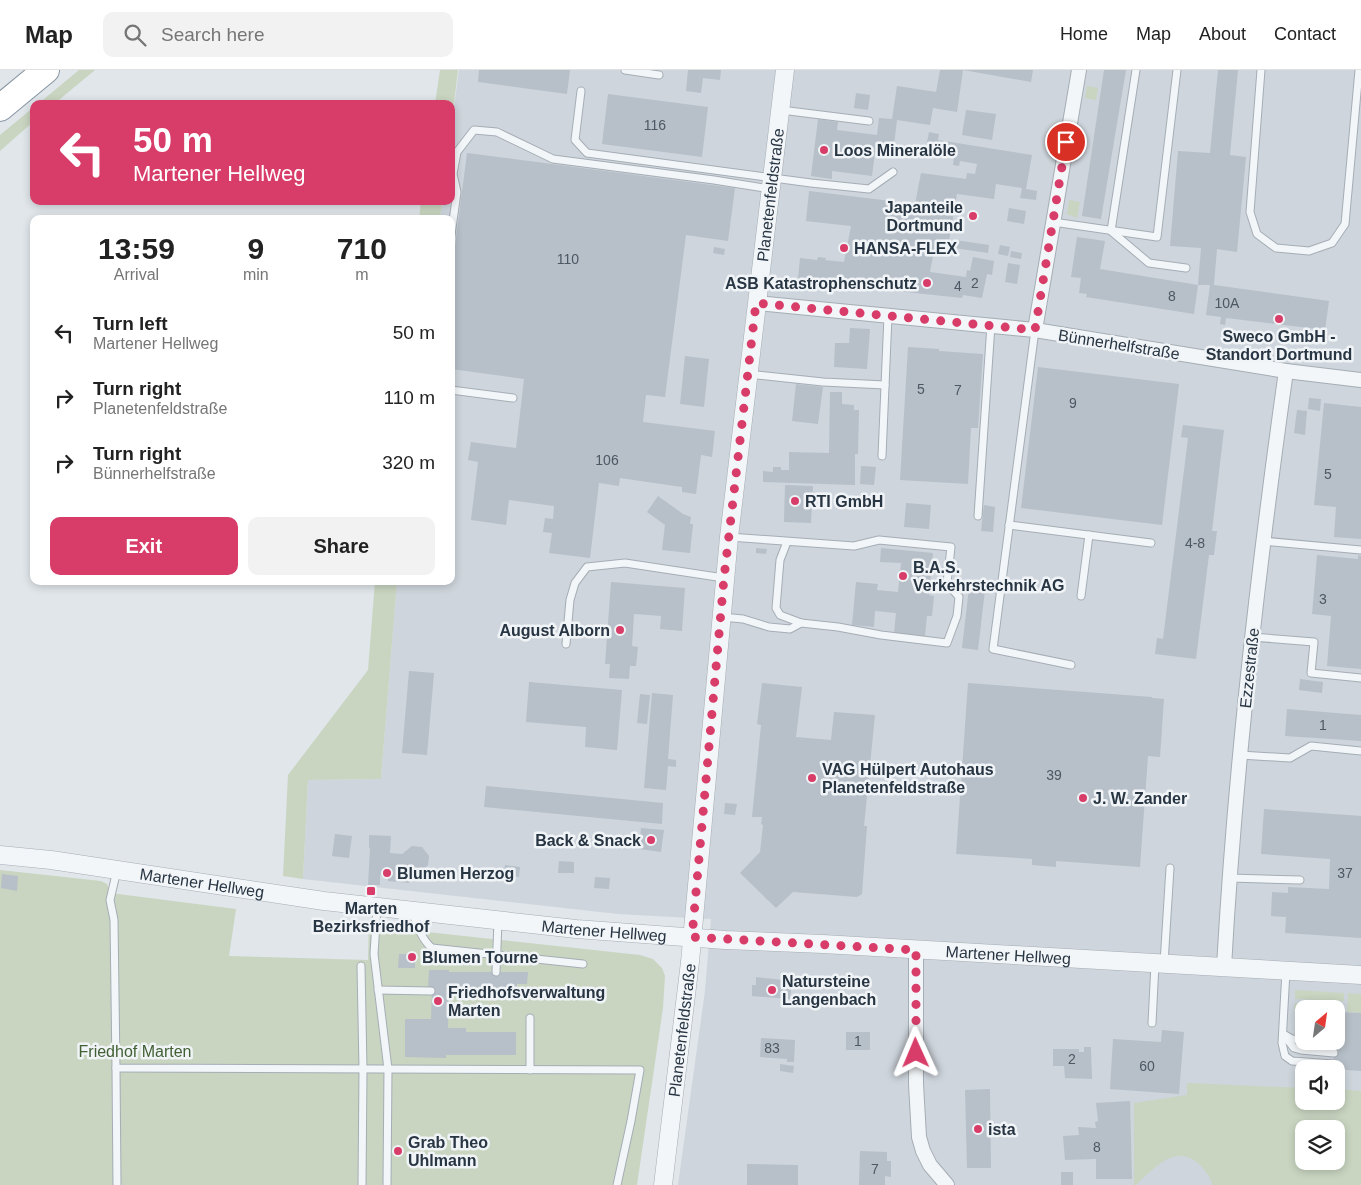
<!DOCTYPE html>
<html lang="en">
<head>
<meta charset="utf-8">
<style>
	:root { --surface:#fff; --page:#f2f2f2; --text:#222; --muted:#767676; --line:#e0e0e0; --accent:#d83d69 }
	body { margin:0; font-family:Helvetica,sans-serif; background:var(--page); color:var(--text); height:100vh; display:flex; flex-direction:column; font-size:19px; white-space:nowrap }
	* { box-sizing:border-box; margin:0 }
	p { font-size:16px; color:var(--muted) }
	.icon { flex:none; width:28px; height:28px; fill:none; stroke:currentColor; stroke-width:2; stroke-linecap:round; stroke-linejoin:round }
	.map { position:relative; flex:1; overflow:hidden }
	.side { position:absolute; left:30px; top:145px; width:425px; height:370px; display:flex; flex-direction:column; background:var(--surface); border-radius:10px; box-shadow:0 2px 8px #0003 }
	.side>* { flex:none }
	.banner { position:absolute; left:30px; top:30px; width:425px; height:105px; border-radius:10px; box-shadow:0 2px 8px #0003; background:#d83d69; color:#fff; overflow:hidden }
	.needle { width:32px; rotate:29deg }
	.fabs { position:absolute; left:1295px; top:930px; display:grid; gap:10px }
	.fabs a { display:grid; place-items:center; width:50px; height:50px; border-radius:10px; background:var(--surface); box-shadow:0 2px 8px #0003; font-size:25px }
	.pin { position:absolute; display:grid; place-items:center; width:42px; height:42px; color:#fff; margin:-21px; border:2px solid #fff; border-radius:50%; box-shadow:0 1px 5px #0007 }
	.me { position:absolute; width:55px; margin:-28px; rotate:359deg; stroke-linejoin:round; filter:drop-shadow(0 0 4px #0008) }
	.turn { display:flex; align-items:center; gap:18px; height:105px; padding:0 20px; font-size:22px }
	.turn .icon { width:65px; height:65px; stroke-width:2.5 }
	.turn b { display:block; font-size:35px; line-height:42px }
	.eta { display:flex; justify-content:space-evenly; align-items:center; height:85px; text-align:center }
	.eta b { font-size:30px; font-weight:800; line-height:35px }
	.primary-button { display:flex; gap:10px; margin-top:auto; padding:10px 20px }
	.primary-button a { flex:1; height:58px; border-radius:10px; background:var(--accent); color:#fff; font-size:20px; font-weight:800; line-height:58px; text-align:center }
	.primary-button a+a { background:var(--page); color:var(--text) }
	ul { padding:0; list-style:none }
	li { display:flex; align-items:center; gap:15px; height:65px; padding:0 20px }
	li div { flex:1 }
	li b { display:block; font-size:19px }
	li em { font-style:normal }
	header { display:flex; align-items:center; gap:30px; box-sizing:border-box; height:70px; padding:0 25px; background:var(--surface); border-bottom:1px solid var(--line) }
	header strong { font-size:24px }
	nav { display:flex; gap:28px; margin-inline-start:auto; font-size:18px }
	.search { width:350px; height:45px; background:var(--page); display:flex; align-items:center; gap:12px; box-sizing:border-box; padding:0 18px; border-radius:10px; color:var(--muted); font-size:19px }
	.map>svg:first-child { display:block }
	.built { fill:#ced5dc; fill-rule:evenodd }
	.green { fill:#c9d5c1; fill-rule:evenodd }
	.building { fill:#b7bfc8 }
	.lines { fill:none; stroke-linecap:round; stroke-linejoin:round }
	.service-casing { stroke:#a5adb5; stroke-width:9 }
	.minor-casing { stroke:#a5adb5; stroke-width:16 }
	.tertiary-casing { stroke:#a5adb5; stroke-width:19 }
	.motorway-casing { stroke:#8795a2; stroke-width:28 }
	.service { stroke:#f3f6f8; stroke-width:7 }
	.minor { stroke:#f3f6f8; stroke-width:14 }
	.tertiary { stroke:#f3f6f8; stroke-width:18 }
	.motorway { stroke:#fff; stroke-width:26 }
	.route { stroke:#d83d69; stroke-width:9; stroke-dasharray:0 16.2 }
	.poi-dot { fill:#d83d69; stroke:#f0f4f7; stroke-width:2 }
	.labels { text-anchor:middle; stroke-width:5; stroke-linejoin:round; paint-order:stroke }
	.number-label { font-size:14px; fill:#4c5864 }
	.poi-label { font-size:16px; font-weight:bold; fill:#283543; stroke:#f0f4f7; text-anchor:start }
	.street-label { font-size:16px; fill:#283543; stroke:#f0f4f7 }
	.park-label { font-size:16px; fill:#426034; stroke:#f0f4f7 }
</style>
</head>
<body>
<header>
<strong>Map</strong>
<div class="search"><svg class="icon" aria-label="search" viewBox="0 0 24 24"><circle cx="10" cy="10" r="6"/><path d="M15 15l6 6"/></svg>Search here</div>
<nav><a>Home</a><a>Map</a><a>About</a><a>Contact</a></nav>
</header>
<div class="map">
<svg width="1361" height="1115" viewBox="0 0 1361 1115">
	<rect width="100%" height="100%" fill="#e0e6ea"/>
	<path class="built" d="M459 0H1361V1115H678L705 921 711 849 618 844 303 809 308 710 381 709 397 511H451V149H440L442 131H451V58ZM1304 939H1336V971H1304ZM1304 999H1336V1031H1304ZM1304 1059H1336V1091H1304Z"/>
	<g class="green">
		<path d="M79 0H95L54 34H38Z"/>
		<path d="M440 0H458L451 58V34H435Z"/>
		<path d="M1087 16 1098 18 1096 30 1085 28Z"/>
		<path d="M34 37V51L0 81V65Z"/>
		<path d="M1069 130 1080 132 1077 148 1067 144Z"/>
		<path d="M421 131H442L440 149H419Z"/>
		<path d="M375 511H397L381 709 308 710 303 809 283 806 288 705 368 600Z"/>
		<path d="M0 800 101 811 107 814 110 823 236 839 229 886 368 890 369 855 382 857V855L408 858 409 860 640 885 653 889 662 898 665 906 663 938 637 1115H0Z"/>
		<path d="M1295 920 1344 923V931L1295 929Z"/>
		<path d="M1348 923 1361 924V943L1347 942Z"/>
		<path d="M1295 933 1344 936V942H1336V939H1294Z"/>
		<path d="M1187 1013 1304 1018V1031H1336V1019L1361 1021V1115H1212C1211 1107 1205 1101 1200 1095 1176 1072 1154 1098 1136 1115H1134V1033L1187 1025ZM1304 1059H1336V1091H1304Z"/>
	</g>
	<g class="building">
		<path d="M479 0H570L567 24 478 12Z"/>
		<path d="M688 0H721L720 10 703 8 701 23 686 21Z"/>
		<path d="M940 0H1033L1031 12 963 0 957 42 933 38 930 55 897 50 893 84 875 82 872 106 832 101V109L811 106 818 49 838 52 837 60 877 65 879 48 892 49 897 16 936 22Z"/>
		<path d="M1104 0H1126L1101 149 1082 146Z"/>
		<path d="M1218 0H1238L1230 85 1246 87 1237 182 1217 179 1214 215 1329 231 1325 260 1226 248 1225 255 1220 254 1221 247 1206 245 1210 215H1198L1201 178 1170 176 1178 81 1210 83Z"/>
		<path d="M856 23 870 25 868 40 854 38Z"/>
		<path d="M608 24 708 37 702 87 602 74Z"/>
		<path d="M966 40 996 44 992 70 962 65Z"/>
		<path d="M929 62 939 64 938 70 1032 85 1026 119 1037 121 1036 130 1020 128 1022 118 996 114 994 129 957 124 948 177 935 175 930 202 966 207 967 200 970 201 973 187 994 191 992 205 987 204 982 228 963 225 962 228 840 215V213L798 209 800 188 817 190 818 187 826 188 825 190 844 192 851 156 806 151 809 121 915 134 921 103 966 109 967 103 975 104 977 94 960 91 959 96 953 95 954 87 925 82Z"/>
		<path d="M467 83 735 118 728 171 686 165 665 327 646 325 643 352 715 361 712 387 701 385 696 424 682 422V417L620 408 619 416 599 413 590 488 549 483 552 463 543 462 545 448 553 449 554 436 509 430 506 455 471 450 478 392 468 390 471 372 516 378 524 309 451 299V207Z"/>
		<path d="M1009 138 1026 141 1024 154 1007 151Z"/>
		<path d="M1077 167 1105 171 1100 199 1198 215 1194 244 1086 227 1087 224 1079 223 1081 208 1071 207Z"/>
		<path d="M955 170 989 175 988 183 954 178Z"/>
		<path d="M1000 175 1010 177 1008 186 998 184Z"/>
		<path d="M714 177 725 179 724 185 713 183Z"/>
		<path d="M1011 181 1022 183 1021 189 1010 187Z"/>
		<path d="M1008 193 1020 195 1017 214 1005 212Z"/>
		<path d="M850 258 870 259 867 299 834 297 835 273H849Z"/>
		<path d="M908 277 939 279V281L983 284 978 358H971L968 414 900 410Z"/>
		<path d="M685 286 709 289 704 337 680 334Z"/>
		<path d="M1038 297 1179 314 1162 455 1021 438Z"/>
		<path d="M796 314 823 317 818 354 792 351Z"/>
		<path d="M830 322H842V334L854 335V340H859L858 384H855V415L763 412V401L773 402V397H781V400H789V382L829 383Z"/>
		<path d="M1309 328 1321 329 1320 341 1308 339Z"/>
		<path d="M1324 333 1361 337V469L1334 467 1336 437 1314 435Z"/>
		<path d="M1297 340 1307 341 1305 365 1294 363Z"/>
		<path d="M1183 355 1224 360 1212 461H1217L1214 485H1209L1196 589 1155 584 1157 568 1163 569 1188 368 1181 367Z"/>
		<path d="M861 396 876 397 874 415 860 414Z"/>
		<path d="M785 415 813 416 811 453 784 452Z"/>
		<path d="M658 426 683 444 691 447 690 454H693L690 483 662 480 665 455 647 442Z"/>
		<path d="M906 433 931 435 929 459 904 457Z"/>
		<path d="M984 435 995 437 993 462 981 461Z"/>
		<path d="M756 478 767 479 766 484 756 483Z"/>
		<path d="M881 478 933 483 929 525 934 526 932 546H927L925 566 894 563 896 543 875 541 874 557 852 555 856 512 878 514 877 520 898 522 901 493 880 492Z"/>
		<path d="M1317 485 1358 489V485L1361 486V599L1327 596 1331 546 1312 544Z"/>
		<path d="M611 512 685 518 682 561 660 559 661 546 634 544 632 576 638 577 636 596H630L629 609 609 608 610 594H605Z"/>
		<path d="M969 518 985 520 978 580 962 578Z"/>
		<path d="M409 601 434 603 427 685 402 683Z"/>
		<path d="M1300 609 1323 612 1322 623 1299 620Z"/>
		<path d="M529 612 622 620 617 680 585 677 586 657 526 652Z"/>
		<path d="M762 613 802 617 796 667 831 670 834 642 875 645 864 756H867L862 824 857 827 793 822 776 838 740 803 760 782 763 755 761 754 762 747H752L761 655 757 654Z"/>
		<path d="M968 613 1152 627V628L1164 629 1160 687 1148 686 1140 797 1056 791V797L1032 795V789L956 784Z"/>
		<path d="M652 623 673 625 668 689 676 690V697L668 696 666 720 644 718Z"/>
		<path d="M640 624 650 625 647 654 637 653Z"/>
		<path d="M1287 639 1361 645V671L1285 666Z"/>
		<path d="M486 716 663 733 662 754 484 737Z"/>
		<path d="M725 733 737 734 735 745 724 744Z"/>
		<path d="M1264 739 1361 746V868L1285 863 1286 847 1271 846 1272 822 1288 823V817L1329 819 1330 789 1261 784Z"/>
		<path d="M641 758 664 760 661 782 639 779Z"/>
		<path d="M335 764 352 766 349 788 332 786Z"/>
		<path d="M369 765 391 766 390 783 402 784 412 776 422 777 429 786 428 795 421 802 410 801 409 813 388 811V806L380 805V815H368L370 778H369Z"/>
		<path d="M559 791 574 792V803H558Z"/>
		<path d="M505 795 520 797 519 807 504 805Z"/>
		<path d="M2 804 18 806 17 821 1 818Z"/>
		<path d="M595 807 610 808 609 819 594 818Z"/>
		<path d="M399 884H415V898H398Z"/>
		<path d="M429 900H449V902H528L527 914H517V918L449 917 448 958H466V962H516V985H446V988L405 987V949H431L432 919H428Z"/>
		<path d="M756 907 792 911 790 929 752 926V915H756Z"/>
		<path d="M1336 942 1361 943V1001L1333 999 1334 978 1313 976 1314 971H1336Z"/>
		<path d="M1162 960 1184 962 1179 1024 1110 1019 1113 969 1161 972Z"/>
		<rect x="846" y="962" width="24" height="18"/>
		<path d="M761 968 795 970 794 992H787V989L760 987Z"/>
		<path d="M1084 977H1091L1092 1009 1065 1008 1064 996H1053V979H1079V982H1084Z"/>
		<path d="M780 994 794 996 793 1003 780 1001Z"/>
		<path d="M990 1019 991 1098H967L965 1020Z"/>
		<path d="M1130 1031 1132 1109H1096V1089L1065 1090 1063 1066 1079 1065 1078 1057 1096 1058 1095 1052 1098 1051 1096 1033Z"/>
		<path d="M860 1081 887 1082V1091H891V1107L885 1106V1115H859Z"/>
		<path d="M747 1094 798 1095V1115H747Z"/>
		<rect x="1061" y="1102" width="12" height="13"/>
	</g>
	<g class="lines">
		<g class="service-casing">
			<g id="service">
				<path d="M625 0 659 5"/>
				<path d="M1136 0 1111 161 1149 193 1186 198"/>
				<path d="M1261 0 1250 142 1257 164 1276 178 1309 181 1332 173 1345 154 1359 0"/>
				<path d="M581 21 575 70 587 83 811 113 869 119 893 102"/>
				<path d="M781 40 869 51"/>
				<path d="M1053 152 1157 167 1177 0"/>
				<path d="M451 165 457 122 453 104 457 82 474 60 497 62 553 89 714 110 770 119"/>
				<path d="M1035 260 993 579 1071 595"/>
				<path d="M748 304 823 312 885 315"/>
				<path d="M451 320 513 328"/>
				<path d="M882 386 888 246"/>
				<path d="M978 446 991 255"/>
				<path d="M1009 455 1151 473"/>
				<path d="M729 467 854 476 879 470 951 477 947 513 959 527 957 546 947 573 881 565 838 557 801 553 780 545 776 538 780 490 787 472"/>
				<path d="M1263 471 1361 480"/>
				<path d="M1081 526 1089 465"/>
				<path d="M722 547 743 549 769 557 790 559 801 553"/>
				<path d="M1252 567 1314 572 1311 603 1361 608"/>
				<path d="M566 574 570 530 575 513 587 497 625 493 724 508"/>
				<path d="M1240 685 1290 688 1311 676 1361 681"/>
				<path d="M117 800 110 830 114 850 116 998 640 1000 631 1051 617 1115"/>
				<path d="M1230 808 1300 810"/>
				<path d="M377 837 374 884 388 999 387 1115"/>
				<path d="M412 841C417 854 421 869 432 878L583 894"/>
				<path d="M1164 893 1170 798"/>
				<path d="M361 896 363 999 362 1115"/>
				<path d="M1286 901 1282 973 1285 986 1292 991 1333 994"/>
				<path d="M496 902 498 851"/>
				<path d="M378 920 431 921"/>
				<path d="M530 948V1000"/>
				<path d="M1152 953 1155 894"/>
				<path d="M1283 964 1294 978 1301 980 1334 983"/>
				<path d="M1285 965 1292 969 1304 970"/>
				<path d="M1319 971 1334 972"/>
				<path d="M116 998 117 1115"/>
			</g>
		</g>
		<g class="minor-casing">
			<g id="minor">
				<path d="M756 233 1035 260 1286 301 1361 310"/>
				<path d="M1035 260 1079 0"/>
				<path d="M916 880V1014L919 1067 923 1081 930 1095 947 1115"/>
				<path d="M1224 897C1235 697 1258 499 1286 301"/>
			</g>
		</g>
		<g class="tertiary-casing">
			<g id="tertiary">
				<path id="s1" d="M0 785 51 790 324 831 576 859 725 870 823 874 1361 905"/>
				<path id="s2" d="M663 1115 690 892 729 467 785 0"/>
			</g>
		</g>
		<g class="motorway-casing">
			<path id="motorway" d="M0 38 46 0"/>
		</g>
		<use href="#service" class="service"/>
		<use href="#minor" class="minor"/>
		<use href="#tertiary" class="tertiary"/>
		<use href="#motorway" class="motorway"/>
	</g>
	<g class="lines">
		<path class="route" d="M916 983V880L692 867 724 508 756 233 1035 260 1066 72"/>
	</g>
	<g class="poi-dot">
		<circle cx="824" cy="80" r="5"/>
		<circle cx="973" cy="146" r="5"/>
		<circle cx="844" cy="178" r="5"/>
		<circle cx="927" cy="213" r="5"/>
		<circle cx="1279" cy="249" r="5"/>
		<circle cx="795" cy="431" r="5"/>
		<circle cx="903" cy="506" r="5"/>
		<circle cx="620" cy="560" r="5"/>
		<circle cx="812" cy="708" r="5"/>
		<circle cx="1083" cy="728" r="5"/>
		<circle cx="651" cy="770" r="5"/>
		<circle cx="387" cy="803" r="5"/>
		<rect x="366" y="816" width="10" height="10" rx="2.5"/>
		<circle cx="412" cy="887" r="5"/>
		<circle cx="772" cy="920" r="5"/>
		<circle cx="438" cy="931" r="5"/>
		<circle cx="978" cy="1059" r="5"/>
		<circle cx="398" cy="1081" r="5"/>
	</g>
	<g class="labels">
		<g class="number-label">
			<text x="655" y="60">116</text>
			<text x="568" y="194">110</text>
			<text x="975" y="218">2</text>
			<text x="958" y="221">4</text>
			<text x="1172" y="231">8</text>
			<text x="1227" y="238">10A</text>
			<text x="921" y="324">5</text>
			<text x="958" y="325">7</text>
			<text x="1073" y="338">9</text>
			<text x="607" y="395">106</text>
			<text x="1328" y="409">5</text>
			<text x="1195" y="478">4-8</text>
			<text x="1323" y="534">3</text>
			<text x="1323" y="660">1</text>
			<text x="1054" y="710">39</text>
			<text x="1345" y="808">37</text>
			<text x="858" y="976">1</text>
			<text x="772" y="983">83</text>
			<text x="1072" y="994">2</text>
			<text x="1147" y="1001">60</text>
			<text x="1097" y="1082">8</text>
			<text x="875" y="1104">7</text>
		</g>
		<g class="poi-label">
			<text x="834" y="86">Loos Mineralöle</text>
			<text x="963" y="143" text-anchor="end">Japanteile<tspan x="963" dy="18">Dortmund</tspan></text>
			<text x="854" y="184">HANSA-FLEX</text>
			<text x="917" y="219" text-anchor="end">ASB Katastrophenschutz</text>
			<text x="1279" y="272" text-anchor="middle">Sweco GmbH -<tspan x="1279" dy="18">Standort Dortmund</tspan></text>
			<text x="805" y="437">RTI GmbH</text>
			<text x="913" y="503">B.A.S.<tspan x="913" dy="18">Verkehrstechnik AG</tspan></text>
			<text x="610" y="566" text-anchor="end">August Alborn</text>
			<text x="822" y="705">VAG Hülpert Autohaus<tspan x="822" dy="18">Planetenfeldstraße</tspan></text>
			<text x="1093" y="734">J. W. Zander</text>
			<text x="641" y="776" text-anchor="end">Back &amp; Snack</text>
			<text x="397" y="809">Blumen Herzog</text>
			<text x="371" y="844" text-anchor="middle">Marten<tspan x="371" dy="18">Bezirksfriedhof</tspan></text>
			<text x="422" y="893">Blumen Tourne</text>
			<text x="782" y="917">Natursteine<tspan x="782" dy="18">Langenbach</tspan></text>
			<text x="448" y="928">Friedhofsverwaltung<tspan x="448" dy="18">Marten</tspan></text>
			<text x="988" y="1065">ista</text>
			<text x="408" y="1078">Grab Theo<tspan x="408" dy="18">Uhlmann</tspan></text>
		</g>
		<g class="street-label">
			<text dy="6" stroke="none"><textPath href="#s2" startOffset="996">Planetenfeldstraße</textPath></text>
			<text transform="translate(1119 274) rotate(9)" y="6">Bünnerhelfstraße</text>
			<text transform="translate(1249 598) rotate(-84)" y="6">Ezzestraße</text>
			<text dy="6" stroke="none"><textPath href="#s1" startOffset="204">Martener Hellweg</textPath></text>
			<text dy="6" stroke="none"><textPath href="#s1" startOffset="609">Martener Hellweg</textPath></text>
			<text dy="6" stroke="none"><textPath href="#s1" startOffset="1014">Martener Hellweg</textPath></text>
			<text dy="6" stroke="none"><textPath href="#s2" startOffset="156">Planetenfeldstraße</textPath></text>
		</g>
		<g class="park-label">
			<text x="135" y="987">Friedhof Marten</text>
		</g>
	</g>
</svg>
<div class="fabs">
<a><svg class="needle" viewBox="-14 -14 28 28"><path d="M0-13l5 13h-10z" fill="#e53935"/><path d="M0 13l5-13h-10z" fill="#767676"/></svg></a>
<a><svg class="icon" aria-label="sound" viewBox="0 0 24 24"><path d="M4 9h4l5-4v14l-5-4H4zM17 9q2 3 0 6"/></svg></a>
<a><svg class="icon" aria-label="layers" viewBox="0 0 24 24"><path d="M12 4l9 5-9 5-9-5zM3 14l9 5 9-5"/></svg></a>
</div>
<div class="pin" style="left:1066px;top:72px;background:#d93025"><svg class="icon" aria-label="arrive" viewBox="0 0 24 24"><path d="M6 21V4h12l-3 4 3 4H6"/></svg></div>
<svg class="me" style="left:916px;top:983px" viewBox="-20 -20 40 40"><path d="M0-17L14 15 0 8-14 15z" fill="#d83d69" stroke="#fff" stroke-width="4"/></svg>
<div class="banner">
<div class="turn"><svg class="icon" aria-label="left" viewBox="0 0 24 24"><path d="M17 20v-9H6M10 6l-5 5 5 5"/></svg><div><b>50 m</b>Martener Hellweg</div></div>
</div>
<section class="side">
<div class="eta">
<div><b>13:59</b><p>Arrival</p></div>
<div><b>9</b><p>min</p></div>
<div><b>710</b><p>m</p></div>
</div>
<ul>
<li><svg class="icon" aria-label="left" viewBox="0 0 24 24"><path d="M17 20v-9H6M10 6l-5 5 5 5"/></svg><div><b>Turn left</b><p>Martener Hellweg</p></div><em>50 m</em></li>
<li><svg class="icon" aria-label="right" viewBox="0 0 24 24"><path d="M7 20v-9h11M14 6l5 5-5 5"/></svg><div><b>Turn right</b><p>Planetenfeldstraße</p></div><em>110 m</em></li>
<li><svg class="icon" aria-label="right" viewBox="0 0 24 24"><path d="M7 20v-9h11M14 6l5 5-5 5"/></svg><div><b>Turn right</b><p>Bünnerhelfstraße</p></div><em>320 m</em></li>
</ul>
<div class="primary-button"><a>Exit</a><a>Share</a></div>
</section>
</div>
</body>
</html>
